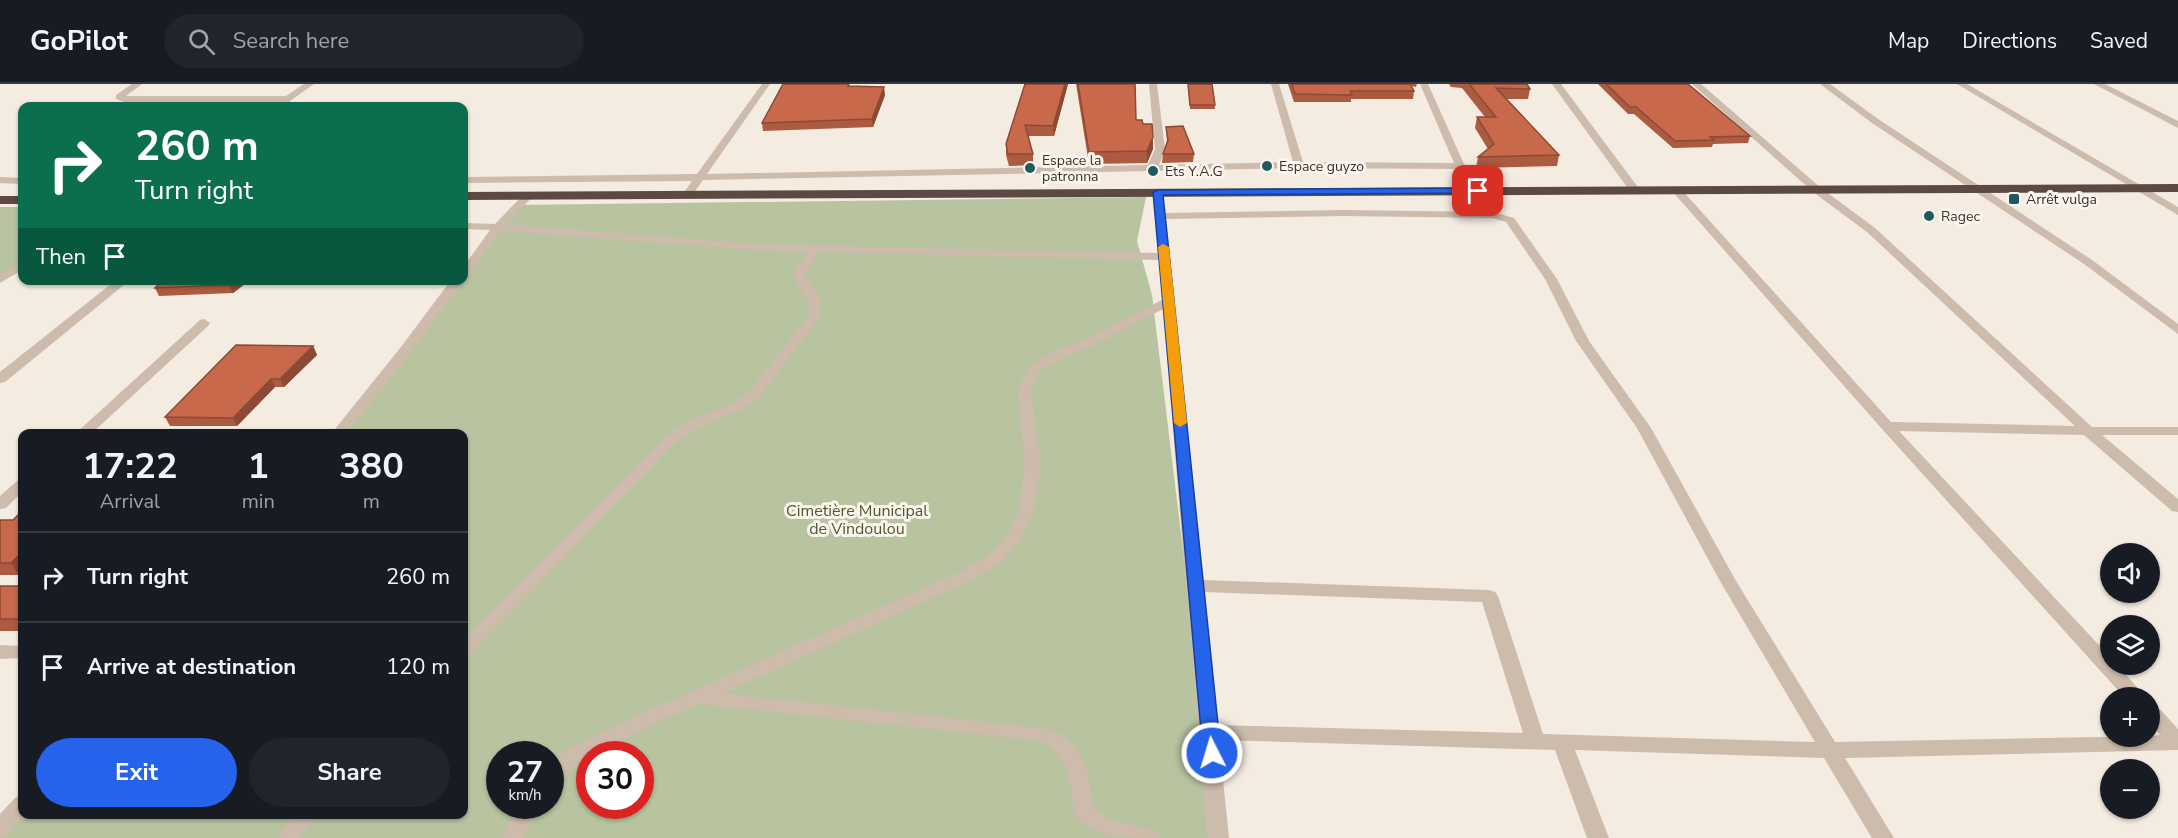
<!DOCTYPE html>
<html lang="en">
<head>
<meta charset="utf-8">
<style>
	:root { --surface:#171b24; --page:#20242c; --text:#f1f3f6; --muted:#9ea1a6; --line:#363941; --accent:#2563eb }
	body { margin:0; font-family:"Nunito Sans",sans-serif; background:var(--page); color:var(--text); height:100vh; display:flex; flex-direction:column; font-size:22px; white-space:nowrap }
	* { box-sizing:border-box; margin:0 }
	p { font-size:20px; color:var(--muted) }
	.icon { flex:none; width:33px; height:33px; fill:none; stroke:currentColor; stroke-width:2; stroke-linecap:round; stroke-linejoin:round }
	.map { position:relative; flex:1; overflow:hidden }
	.sheet { position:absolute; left:18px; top:345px; width:450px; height:390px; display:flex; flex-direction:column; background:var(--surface); border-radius:12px; box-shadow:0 2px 4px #0004 }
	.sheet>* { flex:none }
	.banner { position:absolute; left:18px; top:18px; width:450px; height:183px; border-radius:12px; box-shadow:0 2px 4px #0004; background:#0b6e4f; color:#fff; overflow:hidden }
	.controls { position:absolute; left:2100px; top:459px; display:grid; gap:12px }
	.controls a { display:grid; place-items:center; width:60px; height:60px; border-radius:50%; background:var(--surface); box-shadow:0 2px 4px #0004; font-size:30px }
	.speed { position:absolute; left:486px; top:657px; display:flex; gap:12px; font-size:30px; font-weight:700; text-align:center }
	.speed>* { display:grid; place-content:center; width:78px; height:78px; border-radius:50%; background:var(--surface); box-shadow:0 2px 4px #0004; line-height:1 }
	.speed small { font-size:15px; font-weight:400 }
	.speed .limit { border:9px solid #d22; background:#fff; color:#111 }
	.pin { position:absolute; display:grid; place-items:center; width:51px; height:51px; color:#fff; margin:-26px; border-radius:12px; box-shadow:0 3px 9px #0006 }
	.me { position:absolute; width:66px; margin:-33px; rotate:355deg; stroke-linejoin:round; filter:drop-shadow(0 0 4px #0008) }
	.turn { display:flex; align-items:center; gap:21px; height:126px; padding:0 18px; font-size:27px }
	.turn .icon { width:78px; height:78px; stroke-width:2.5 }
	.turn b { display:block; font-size:42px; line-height:51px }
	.then { display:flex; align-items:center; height:57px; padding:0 18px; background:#0003; gap:12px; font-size:22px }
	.eta { display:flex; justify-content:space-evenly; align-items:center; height:102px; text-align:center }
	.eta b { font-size:36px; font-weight:700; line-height:42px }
	.cta { display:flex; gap:12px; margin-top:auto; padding:12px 18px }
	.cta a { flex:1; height:69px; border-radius:36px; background:var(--accent); color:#fff; font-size:24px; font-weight:700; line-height:69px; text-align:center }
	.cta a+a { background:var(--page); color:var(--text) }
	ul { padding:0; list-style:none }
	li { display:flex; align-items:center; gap:18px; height:90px; padding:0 18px; border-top:2px solid var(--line) }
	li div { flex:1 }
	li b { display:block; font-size:22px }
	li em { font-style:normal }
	header { display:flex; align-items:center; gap:36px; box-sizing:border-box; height:84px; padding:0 30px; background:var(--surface); border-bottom:2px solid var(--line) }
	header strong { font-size:28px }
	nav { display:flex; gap:33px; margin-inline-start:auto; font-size:21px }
	.search { width:420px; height:54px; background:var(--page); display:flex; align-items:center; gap:15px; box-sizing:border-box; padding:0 21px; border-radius:33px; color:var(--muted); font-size:22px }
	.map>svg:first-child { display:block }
	.green { fill:#b8c4a0; fill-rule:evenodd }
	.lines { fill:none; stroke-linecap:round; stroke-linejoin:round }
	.minor { fill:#cdbbac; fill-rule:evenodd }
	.highway { fill:#5c4a42; fill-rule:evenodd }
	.wall { fill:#ac5a40 }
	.shaded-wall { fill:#8c4a34 }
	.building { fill:#c8694b; stroke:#8c4a34; stroke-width:1.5 }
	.route { fill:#2563eb; stroke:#184099; stroke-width:1.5 }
	.slow { fill:#f59e0b }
	.poi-dot { fill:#1f5a5e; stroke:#fbf5ee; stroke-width:2 }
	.labels { text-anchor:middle; stroke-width:6; stroke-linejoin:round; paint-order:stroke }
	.far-poi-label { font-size:14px; fill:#3b302b; stroke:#fbf5ee; text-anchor:start }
	.park-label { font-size:16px; fill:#4a5a2e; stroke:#fbf5ee }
</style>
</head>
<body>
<header>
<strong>GoPilot</strong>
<div class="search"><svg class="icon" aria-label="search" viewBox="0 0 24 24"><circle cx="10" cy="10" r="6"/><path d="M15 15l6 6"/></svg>Search here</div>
<nav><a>Map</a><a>Directions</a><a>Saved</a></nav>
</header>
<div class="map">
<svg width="2178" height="754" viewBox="0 0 2178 754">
	<rect width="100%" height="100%" fill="#f4ebe1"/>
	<g class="green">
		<path d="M1146 113 1137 157 1152 211 1218 754H0V742L22 717V730H464V350L334 349 464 196V189L519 121ZM500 670H550V722H500ZM590 670H640V722H590Z"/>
		<path d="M0 123H22V177L0 192Z"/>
	</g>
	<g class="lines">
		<g class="minor">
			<path d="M132 0H142L126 12H286L304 0H314L283 22H275L278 18 127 19 116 15V11Z"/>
			<path d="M762 0H770L707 90 1148 81 1155 65 1149 0H1157L1165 65 1159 81 1293 78 1271 0H1279L1303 78 1454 79 1420 0H1428L1464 80 1483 90V107L1474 109 1473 91 1458 85 1299 84 703 96 691 113 687 114 682 111 692 97 464 99V93L697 90Z"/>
			<path d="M1552 0H1561L1640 106V110H1632Z"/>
			<path d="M1692 0H1701L1821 104 1875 144 2092 343H2178V351H2102L2178 415V428L2172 427 2084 351 1899 347 2110 573V580H2117L2146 614H2125L1882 345 1672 107 1681 105 1891 338 2075 342 1867 148 1813 108Z"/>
			<path d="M1820 0H1830L1878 35 2092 176 2178 240V250L2084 180 1872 39Z"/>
			<path d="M1957 0H1967L2178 123V131Z"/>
			<path d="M2094 0H2105L2178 37V44Z"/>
			<path d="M0 93 22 94V100L0 99Z"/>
			<path d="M1158 105 1163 108 1165 129 1344 126 1493 128 1514 134 1557 195 1589 257 1651 344 1736 497 1835 658 2150 652 2160 651 2150 639V620L2157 622 2178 645V666L1845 674 1894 754H1872L1824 674 1575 666 1609 754H1587L1555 666 1219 656 1229 754H1207L1163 225 1095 261 1065 273 1039 288 1031 307 1041 380 1034 426 1024 451 1000 480 970 497 724 609 1051 645C1089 664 1087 687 1094 725L1110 735 1157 748 1160 754C1133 754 1088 754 1074 730 1069 698 1072 674 1041 657L698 620 590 670 557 697 550 699V679L567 665 618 640 958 489 988 472 1009 449 1018 426 1025 380 1017 307 1028 283 1055 267 1085 255 1162 216 1159 176 820 168 804 191 821 215 819 234 758 315 738 327 695 345 676 358 470 571 464 573V555L666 352 685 339 728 321 748 309 807 234 810 220 792 191 808 168 754 166 501 147 468 192 464 193V182L490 146 464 145V139L495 140 524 110 528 109 533 112 507 140 754 160 1158 169 1153 108ZM1344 132 1492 134 1506 138 1545 195 1576 257 1637 344 1720 497 1815 658 1543 650 1498 512 1495 508 1489 506 1203 496 1166 135ZM1204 508 1482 518 1523 649 1217 641Z"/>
			<path d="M22 177V186L0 199V190Z"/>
			<path d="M464 195V196L462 199 411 269 346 350H331L401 263 451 196Z"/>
			<path d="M116 196H130L5 298 0 299V288Z"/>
			<path d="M204 235 210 239 208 242 91 350H75L200 236Z"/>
			<path d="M22 395V408L6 424 0 425V412L17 397Z"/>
			<path d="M0 561 22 562V574L0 575Z"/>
			<path d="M22 711V730H25L7 751 0 754V730L15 714Z"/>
			<path d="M517 722H537L524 754H502Z"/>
			<path d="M294 730H316L301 754H278Z"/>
		</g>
		<g class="highway">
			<path d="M2178 100V108L464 116V108Z"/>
			<rect x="0" y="112" width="22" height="8"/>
		</g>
	</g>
	<g class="wall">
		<path d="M1025 0H1068L1054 52H1028L1033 70V81L1009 82 1006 71V60Z"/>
		<path d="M1076 0H1135L1136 36 1153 65 1147 79 1089 80Z"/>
		<path d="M1188 0H1212L1215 25H1190Z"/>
		<path d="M1288 0H1417L1416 3 1411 2 1414 7 1413 15H1351V18H1294Z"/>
		<path d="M1449 0H1527L1530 5 1528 15H1506L1559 71 1557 82 1476 84 1478 73 1488 65 1475 44 1477 33H1485L1462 4 1451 3Z"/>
		<path d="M1598 0H1688L1750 52 1748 59 1713 60 1712 63 1673 64 1634 30H1628Z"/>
		<path d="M851 2 885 11 873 43 763 47 762 39Z"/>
		<path d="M1166 43 1194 70 1193 78 1162 79 1163 70 1167 59Z"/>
		<path d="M163 196H250L233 209 159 212 155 204Z"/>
		<path d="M313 262 317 271 284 303H275L237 342H170L165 333Z"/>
		<path d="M0 436 19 491H0Z"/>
		<rect x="0" y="502" width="22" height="45"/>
	</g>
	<g class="shaded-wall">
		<path d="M1065 0H1068L1054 52 1053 42Z"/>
		<path d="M884 3 885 11 873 43 872 35Z"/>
		<path d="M1153 53V65L1147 79V67Z"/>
		<path d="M235 196H250L233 209 229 201Z"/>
		<path d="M313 262 317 271 284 303 280 295Z"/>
		<path d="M271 295 275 303 237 342 233 334Z"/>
		<path d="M22 468V488L19 491 11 479Z"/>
	</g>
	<g class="building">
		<path d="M783 0H849L848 2 884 3 872 35 762 39Z"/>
		<path d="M1025 0H1065L1053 42 1025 41 1033 70H1008L1006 60Z"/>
		<path d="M1078 0H1135L1136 36H1142L1143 40H1152L1153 53 1147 67 1089 68Z"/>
		<path d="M1188 0H1212L1215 21H1190Z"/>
		<path d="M1292 0H1410L1414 7H1350L1352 11 1295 10Z"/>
		<path d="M1469 0H1527L1530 5 1496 4 1559 71 1478 73 1494 60 1477 33H1496Z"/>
		<path d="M1606 0H1688L1750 52 1710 53 1714 56 1675 57 1636 23H1630Z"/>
		<path d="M1183 42 1194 70H1163L1168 56 1166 43Z"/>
		<path d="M163 196H235L229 201 155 204Z"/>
		<path d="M236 261 313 262 280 295H271L233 334 165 333Z"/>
		<path d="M107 347 150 350H104Z"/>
		<path d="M22 427V468L11 479H0V436H13Z"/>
		<path d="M0 502H22V534L21 535H0Z"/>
	</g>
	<path class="route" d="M1478 104 1482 105V109L1163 111 1221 669 1218 674 1212 676 1205 674 1203 669 1153 108 1158 106Z"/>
	<path class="slow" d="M1163 160 1169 163 1187 339 1180 343 1174 339 1158 163Z"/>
	<g class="poi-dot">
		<circle cx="1267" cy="82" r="6"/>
		<circle cx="1030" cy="84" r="6"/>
		<circle cx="1153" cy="87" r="6"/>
		<rect x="2008" y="109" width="12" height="12" rx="3"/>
		<circle cx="1929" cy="132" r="6"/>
	</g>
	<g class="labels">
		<g class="far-poi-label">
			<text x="1042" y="81">Espace la<tspan x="1042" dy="16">patronna</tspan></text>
			<text x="1279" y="87">Espace guyzo</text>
			<text x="1165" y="92">Ets Y.A.G</text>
			<text x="2026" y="120">Arrêt vulga</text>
			<text x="1941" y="137">Ragec</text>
		</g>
		<g class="park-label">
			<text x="857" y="432">Cimetière Municipal<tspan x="857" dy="18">de Vindoulou</tspan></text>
		</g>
	</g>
</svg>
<div class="controls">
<a><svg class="icon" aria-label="sound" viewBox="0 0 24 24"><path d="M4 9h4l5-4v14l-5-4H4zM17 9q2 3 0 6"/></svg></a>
<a><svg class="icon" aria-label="layers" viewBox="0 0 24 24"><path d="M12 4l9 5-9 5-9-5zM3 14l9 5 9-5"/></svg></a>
<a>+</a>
<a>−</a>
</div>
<div class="speed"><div>27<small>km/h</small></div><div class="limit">30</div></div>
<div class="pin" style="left:1478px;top:107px;background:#d93025"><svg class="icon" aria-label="arrive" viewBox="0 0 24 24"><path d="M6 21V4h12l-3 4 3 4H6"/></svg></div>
<svg class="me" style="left:1212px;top:669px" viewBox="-20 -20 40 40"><circle r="17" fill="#2563eb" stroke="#fff" stroke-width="3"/><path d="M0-11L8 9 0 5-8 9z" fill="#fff"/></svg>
<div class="banner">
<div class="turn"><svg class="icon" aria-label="right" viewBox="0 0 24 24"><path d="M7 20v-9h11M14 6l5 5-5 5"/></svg><div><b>260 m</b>Turn right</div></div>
<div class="then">Then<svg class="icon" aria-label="arrive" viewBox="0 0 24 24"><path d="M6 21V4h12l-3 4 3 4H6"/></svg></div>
</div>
<section class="sheet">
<div class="eta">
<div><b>17:22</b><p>Arrival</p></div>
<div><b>1</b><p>min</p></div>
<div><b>380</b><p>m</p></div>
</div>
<ul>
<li><svg class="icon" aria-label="right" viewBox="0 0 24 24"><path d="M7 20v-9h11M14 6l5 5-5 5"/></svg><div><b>Turn right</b></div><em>260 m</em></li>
<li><svg class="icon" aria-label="arrive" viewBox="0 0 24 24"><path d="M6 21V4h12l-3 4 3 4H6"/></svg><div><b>Arrive at destination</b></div><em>120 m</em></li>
</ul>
<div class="cta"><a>Exit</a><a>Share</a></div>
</section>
</div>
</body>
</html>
